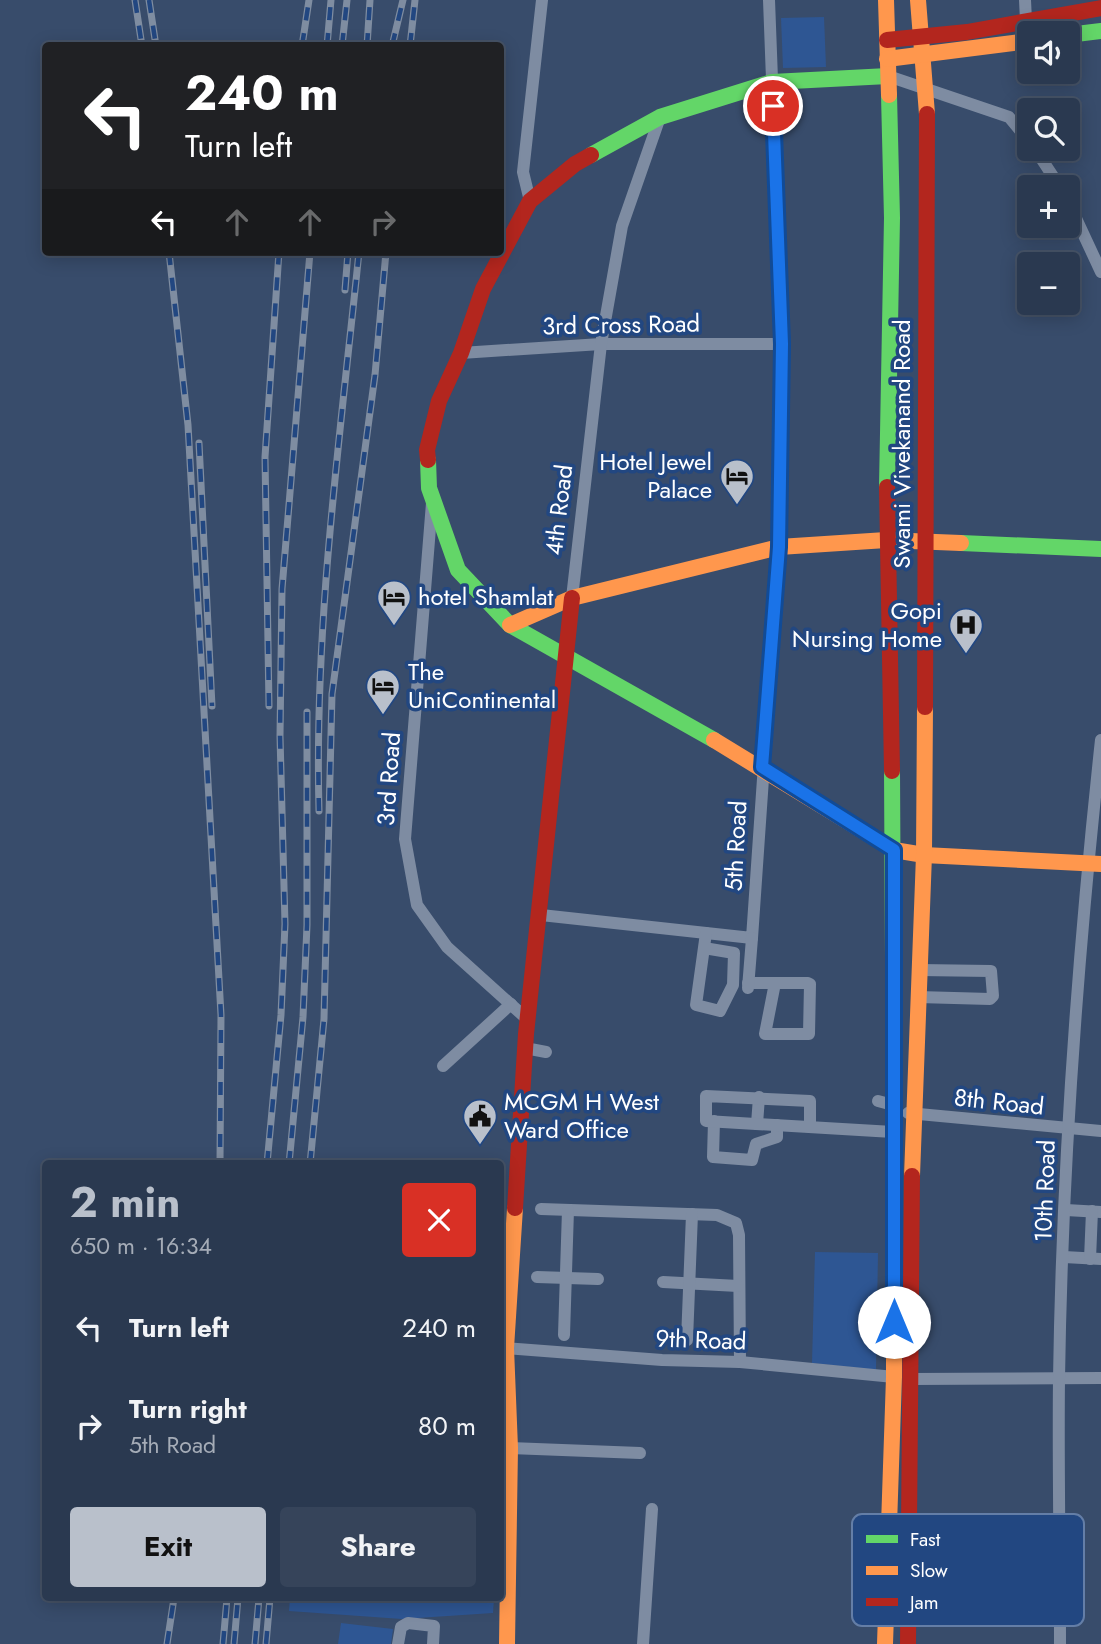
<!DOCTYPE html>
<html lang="en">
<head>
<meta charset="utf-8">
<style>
	:root { --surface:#2a3950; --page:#36445a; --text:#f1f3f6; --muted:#a5acb7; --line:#465367; --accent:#b9c0cb }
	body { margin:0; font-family:Jost,sans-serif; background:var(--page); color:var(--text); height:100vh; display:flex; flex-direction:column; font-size:26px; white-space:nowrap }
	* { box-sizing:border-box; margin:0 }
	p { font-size:23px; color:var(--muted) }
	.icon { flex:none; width:38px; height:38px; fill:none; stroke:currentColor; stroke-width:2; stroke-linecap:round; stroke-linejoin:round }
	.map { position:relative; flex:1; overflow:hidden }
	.details { position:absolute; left:42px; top:1160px; width:462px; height:441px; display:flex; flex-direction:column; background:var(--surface); border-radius:7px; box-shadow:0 4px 18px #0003,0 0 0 2px var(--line) }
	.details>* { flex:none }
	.banner { position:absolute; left:42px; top:42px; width:462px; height:214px; border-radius:7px; box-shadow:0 4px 18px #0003,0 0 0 2px var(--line); background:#202124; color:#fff; overflow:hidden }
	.fabs { position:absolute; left:1017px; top:21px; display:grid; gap:14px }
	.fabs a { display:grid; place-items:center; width:63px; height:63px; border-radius:7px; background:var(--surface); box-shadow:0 4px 18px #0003,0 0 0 2px var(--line); font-size:35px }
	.pin { position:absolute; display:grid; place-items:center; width:60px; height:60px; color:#fff; margin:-30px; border:4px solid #fff; border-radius:50%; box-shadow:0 2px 7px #0007 }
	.me { position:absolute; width:77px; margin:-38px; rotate:0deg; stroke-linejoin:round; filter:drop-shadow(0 0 5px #0008) }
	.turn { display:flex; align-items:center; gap:24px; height:147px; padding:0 28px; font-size:32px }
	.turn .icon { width:91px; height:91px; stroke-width:2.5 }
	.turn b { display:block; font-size:49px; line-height:60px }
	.lanes { display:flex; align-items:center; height:66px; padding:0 28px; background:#0003; justify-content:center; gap:35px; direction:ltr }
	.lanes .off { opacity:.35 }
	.round { display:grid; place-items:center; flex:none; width:74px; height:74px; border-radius:7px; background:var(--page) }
	.summary { display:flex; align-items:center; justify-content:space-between; height:119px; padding:0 28px }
	h1 { font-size:42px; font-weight:700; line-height:52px; color:var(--accent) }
	.button { display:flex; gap:14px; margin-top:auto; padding:14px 28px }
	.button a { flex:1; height:80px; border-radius:7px; background:var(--accent); color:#111; font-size:28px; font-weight:700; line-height:80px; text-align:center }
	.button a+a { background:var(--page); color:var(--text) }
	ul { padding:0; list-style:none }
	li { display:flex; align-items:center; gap:21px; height:98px; padding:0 28px }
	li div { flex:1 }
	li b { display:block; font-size:26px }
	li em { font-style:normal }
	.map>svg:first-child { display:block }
	.green { fill:#2e5693 }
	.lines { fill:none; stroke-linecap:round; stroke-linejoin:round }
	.street { stroke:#7e8ca2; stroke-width:12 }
	.fast { stroke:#63d668; stroke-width:16 }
	.slow { stroke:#ff974d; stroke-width:16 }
	.jam { stroke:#b3261e; stroke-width:16 }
	.rail-casing { stroke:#7f8da1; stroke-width:7 }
	.rail { stroke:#224781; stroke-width:4.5; stroke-dasharray:13; stroke-linecap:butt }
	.route-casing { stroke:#114b97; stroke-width:18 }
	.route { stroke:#1a73e8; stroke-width:12 }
	.labels { text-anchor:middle; stroke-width:7; stroke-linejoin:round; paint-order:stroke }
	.street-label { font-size:24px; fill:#fff; stroke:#224781 }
	.poi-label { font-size:24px; fill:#fff; stroke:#224781; text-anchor:start }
	.key { fill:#224781; stroke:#647ea7; stroke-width:2 }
	.key-label { font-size:19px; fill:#fff }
</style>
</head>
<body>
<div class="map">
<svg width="1101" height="1644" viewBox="0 0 1101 1644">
	<rect width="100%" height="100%" fill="#384c6b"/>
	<g class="green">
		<path d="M824 17 826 67 783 68 781 18Z"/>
		<path d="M815 1252 878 1253 876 1370 812 1363Z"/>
		<path d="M290 1598H494L493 1613 402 1619 289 1611Z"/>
		<path d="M341 1623 393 1629 391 1644H338Z"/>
	</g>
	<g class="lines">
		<g class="street">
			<path d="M1025 0 1027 41"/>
			<path d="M888 76 1009 117 1029 141"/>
			<path d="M1035 149 1060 187"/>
			<path d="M530 201 523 172 542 0"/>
			<path d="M1068 201 1101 272"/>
			<path d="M461 353 601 344H782"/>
			<path d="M432 503 405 839 417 905 447 947 527 1019"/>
			<path d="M572 598 601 344 622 226 660 117"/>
			<path d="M541 915 752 938 779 547 782 344 769 0"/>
			<path d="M704 948 734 953 733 985 720 1011 696 1005 706 933"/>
			<path d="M748 983H808L810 984 809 1034H765L775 983"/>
			<path d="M748 988 752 938"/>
			<path d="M918 997 990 999 993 996 991 971 919 970"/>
			<path d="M525 1048 546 1052"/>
			<path d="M443 1066 511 1004"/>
			<path d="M878 1101 893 1105"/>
			<path d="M908 1113 1101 1131"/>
			<path d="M714 1121 713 1157 752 1160 756 1144 777 1137V1125"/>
			<path d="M757 1124 759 1097"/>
			<path d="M810 1127V1101L706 1096V1121L893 1132"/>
			<path d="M541 1209 717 1215 736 1223 739 1235 740 1362"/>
			<path d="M1066 1210 1101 1212"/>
			<path d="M1064 1257 1101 1259"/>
			<path d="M1090 1259 1092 1211"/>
			<path d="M537 1277 598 1279"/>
			<path d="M663 1282 738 1286"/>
			<path d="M564 1335 568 1210"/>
			<path d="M687 1340 692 1214"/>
			<path d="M506 1348 662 1360 740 1362 894 1377"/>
			<path d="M911 1379 1101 1378"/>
			<path d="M510 1448 640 1453"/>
			<path d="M902 1536H961L966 1543 965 1565 909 1566"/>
			<path d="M398 1644 401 1627 408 1623 434 1626 433 1644"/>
			<path d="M643 1644 652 1509"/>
			<path d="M1060 1644C1060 1556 1058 1468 1059 1379 1062 1166 1078 952 1101 740"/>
		</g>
		<g class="fast">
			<path d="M1068 35 1101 31"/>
			<path d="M591 155 660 117 772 82 888 76"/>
			<path d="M428 460 429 488 458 570 510 625 714 740"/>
			<path d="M887 487 892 218 889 95"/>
			<path d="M961 543 1101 549"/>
			<path d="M892 771 894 1141"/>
		</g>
		<g class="slow">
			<path d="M886 0 889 95"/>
			<path d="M918 0 927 114"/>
			<path d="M887 59 1029 41"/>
			<path d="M510 625 572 598 779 547 886 540 961 543"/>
			<path d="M714 740 894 850 924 855 1101 864"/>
			<path d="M912 1176 924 855 925 707"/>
			<path d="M507 1644 510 1448 506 1348 515 1208"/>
			<path d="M885 1644 894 1377V1141"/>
		</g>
		<g class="jam">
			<path d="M887 40 967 32 1101 8"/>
			<path d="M428 460 427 450 439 401 461 353 483 289 530 201 575 164 591 155"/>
			<path d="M887 487 892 771"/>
			<path d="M925 707 927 114"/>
			<path d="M515 1208 526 1034 572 598"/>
			<path d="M908 1644 912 1176"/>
		</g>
		<g class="rail-casing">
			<g id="rail">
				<path d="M135 0 142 46"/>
				<path d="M149 0 156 46"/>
				<path d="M302 46 309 0"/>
				<path d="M327 46 331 0"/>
				<path d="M342 46 347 0"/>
				<path d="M367 46 370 0"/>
				<path d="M392 46 403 0"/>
				<path d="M410 46 415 0"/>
				<path d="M169 252 188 425 221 1015 220 1164"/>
				<path d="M345 290 348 252"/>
				<path d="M199 443 212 706"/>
				<path d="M269 706 265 457 279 252"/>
				<path d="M319 811C314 624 340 438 359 252"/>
				<path d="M267 1164 281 1015 285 924 280 736 282 589 310 252"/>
				<path d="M289 1164 303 1017 307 925V712"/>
				<path d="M310 1164 324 1019 332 694 375 375 386 252"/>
				<path d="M167 1644 174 1598"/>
				<path d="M223 1644 227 1598"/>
				<path d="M234 1644 238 1598"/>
				<path d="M255 1644 259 1598"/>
				<path d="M266 1644 270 1598"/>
			</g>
		</g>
		<use href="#rail" class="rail"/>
	</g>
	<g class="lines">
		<g class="route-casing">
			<path id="route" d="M773 106 782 344 779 547 762 767 894 850V1322"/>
		</g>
		<use href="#route" class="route"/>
	</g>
	<defs>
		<g id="hotel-pin" transform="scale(1.75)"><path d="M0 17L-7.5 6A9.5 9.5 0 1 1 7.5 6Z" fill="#b9c0cb" stroke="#224781"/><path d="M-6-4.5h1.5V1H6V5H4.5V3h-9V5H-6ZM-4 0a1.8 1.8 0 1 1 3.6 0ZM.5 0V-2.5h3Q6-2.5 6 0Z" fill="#111"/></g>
		<g id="hospital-pin" transform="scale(1.75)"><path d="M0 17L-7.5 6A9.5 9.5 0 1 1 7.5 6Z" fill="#b9c0cb" stroke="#224781"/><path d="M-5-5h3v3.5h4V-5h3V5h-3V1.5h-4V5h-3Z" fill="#111"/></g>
		<g id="civic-pin" transform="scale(1.75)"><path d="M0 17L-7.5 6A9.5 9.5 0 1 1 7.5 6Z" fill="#b9c0cb" stroke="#224781"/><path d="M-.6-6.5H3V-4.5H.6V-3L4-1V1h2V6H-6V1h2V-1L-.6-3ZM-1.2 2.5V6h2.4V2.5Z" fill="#111"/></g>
	</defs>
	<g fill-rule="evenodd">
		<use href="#hotel-pin" x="737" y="476"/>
		<use href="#hotel-pin" x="394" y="597"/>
		<use href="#hospital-pin" x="966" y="625"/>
		<use href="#hotel-pin" x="383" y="686"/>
		<use href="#civic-pin" x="480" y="1116"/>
	</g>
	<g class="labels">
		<g class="street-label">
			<text transform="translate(621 325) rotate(-1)" y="8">3rd Cross Road</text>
			<text transform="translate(902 444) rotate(-90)" y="8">Swami Vivekanand Road</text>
			<text transform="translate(559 510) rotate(-83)" y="8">4th Road</text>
			<text transform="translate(389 779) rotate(-86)" y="8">3rd Road</text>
			<text transform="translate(736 846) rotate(-87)" y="8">5th Road</text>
			<text transform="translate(999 1102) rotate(6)" y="8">8th Road</text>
			<text transform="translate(1045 1191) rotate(-88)" y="8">10th Road</text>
			<text transform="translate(701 1340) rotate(2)" y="8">9th Road</text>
		</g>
		<g class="poi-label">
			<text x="712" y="470" text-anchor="end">Hotel Jewel<tspan x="712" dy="28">Palace</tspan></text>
			<text x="418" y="605">hotel Shamlat</text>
			<text x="942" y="619" text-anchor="end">Gopi<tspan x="942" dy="28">Nursing Home</tspan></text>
			<text x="408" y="680">The<tspan x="408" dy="28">UniContinental</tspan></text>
			<text x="504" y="1110">MCGM H West<tspan x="504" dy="28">Ward Office</tspan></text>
		</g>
	</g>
	<rect x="852" y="1514" width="232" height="112" rx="10" class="key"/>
	<rect x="866" y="1535" width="32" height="8" fill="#63d668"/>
	<rect x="866" y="1566" width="32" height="9" fill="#ff974d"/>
	<rect x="866" y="1598" width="32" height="8" fill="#b3261e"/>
	<g class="key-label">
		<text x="910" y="1546">Fast</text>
		<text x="910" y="1577">Slow</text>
		<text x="910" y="1609">Jam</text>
	</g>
</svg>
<div class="fabs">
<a><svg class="icon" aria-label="sound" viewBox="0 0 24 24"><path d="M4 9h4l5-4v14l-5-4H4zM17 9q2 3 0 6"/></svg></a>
<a><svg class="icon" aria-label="search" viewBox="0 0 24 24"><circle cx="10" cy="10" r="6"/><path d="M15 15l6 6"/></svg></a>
<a>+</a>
<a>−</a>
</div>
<div class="pin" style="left:773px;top:106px;background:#d93025"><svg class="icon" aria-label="arrive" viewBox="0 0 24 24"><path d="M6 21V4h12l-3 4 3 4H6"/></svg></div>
<svg class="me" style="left:894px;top:1322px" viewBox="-20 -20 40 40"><circle r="19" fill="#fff"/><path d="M0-13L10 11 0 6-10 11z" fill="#1a73e8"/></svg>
<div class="banner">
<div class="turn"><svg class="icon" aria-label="left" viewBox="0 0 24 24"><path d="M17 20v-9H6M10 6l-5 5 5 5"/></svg><div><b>240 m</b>Turn left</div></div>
<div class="lanes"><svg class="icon" aria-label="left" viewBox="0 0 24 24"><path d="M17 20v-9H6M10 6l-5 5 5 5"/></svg><svg class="icon off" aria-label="ahead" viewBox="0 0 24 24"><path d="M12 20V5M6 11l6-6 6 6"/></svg><svg class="icon off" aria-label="ahead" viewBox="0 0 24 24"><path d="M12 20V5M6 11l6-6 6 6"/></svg><svg class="icon off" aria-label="right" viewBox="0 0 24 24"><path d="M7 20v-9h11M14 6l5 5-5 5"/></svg></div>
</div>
<section class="details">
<div class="summary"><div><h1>2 min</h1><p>650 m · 16:34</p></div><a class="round" style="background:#d93025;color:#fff"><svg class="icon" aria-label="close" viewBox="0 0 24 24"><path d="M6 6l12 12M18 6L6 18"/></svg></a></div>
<ul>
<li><svg class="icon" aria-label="left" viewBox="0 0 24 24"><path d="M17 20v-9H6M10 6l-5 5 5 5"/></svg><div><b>Turn left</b></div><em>240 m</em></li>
<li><svg class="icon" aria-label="right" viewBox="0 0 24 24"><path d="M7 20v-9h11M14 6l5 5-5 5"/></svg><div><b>Turn right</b><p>5th Road</p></div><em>80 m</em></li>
</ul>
<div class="button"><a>Exit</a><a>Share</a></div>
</section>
</div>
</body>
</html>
